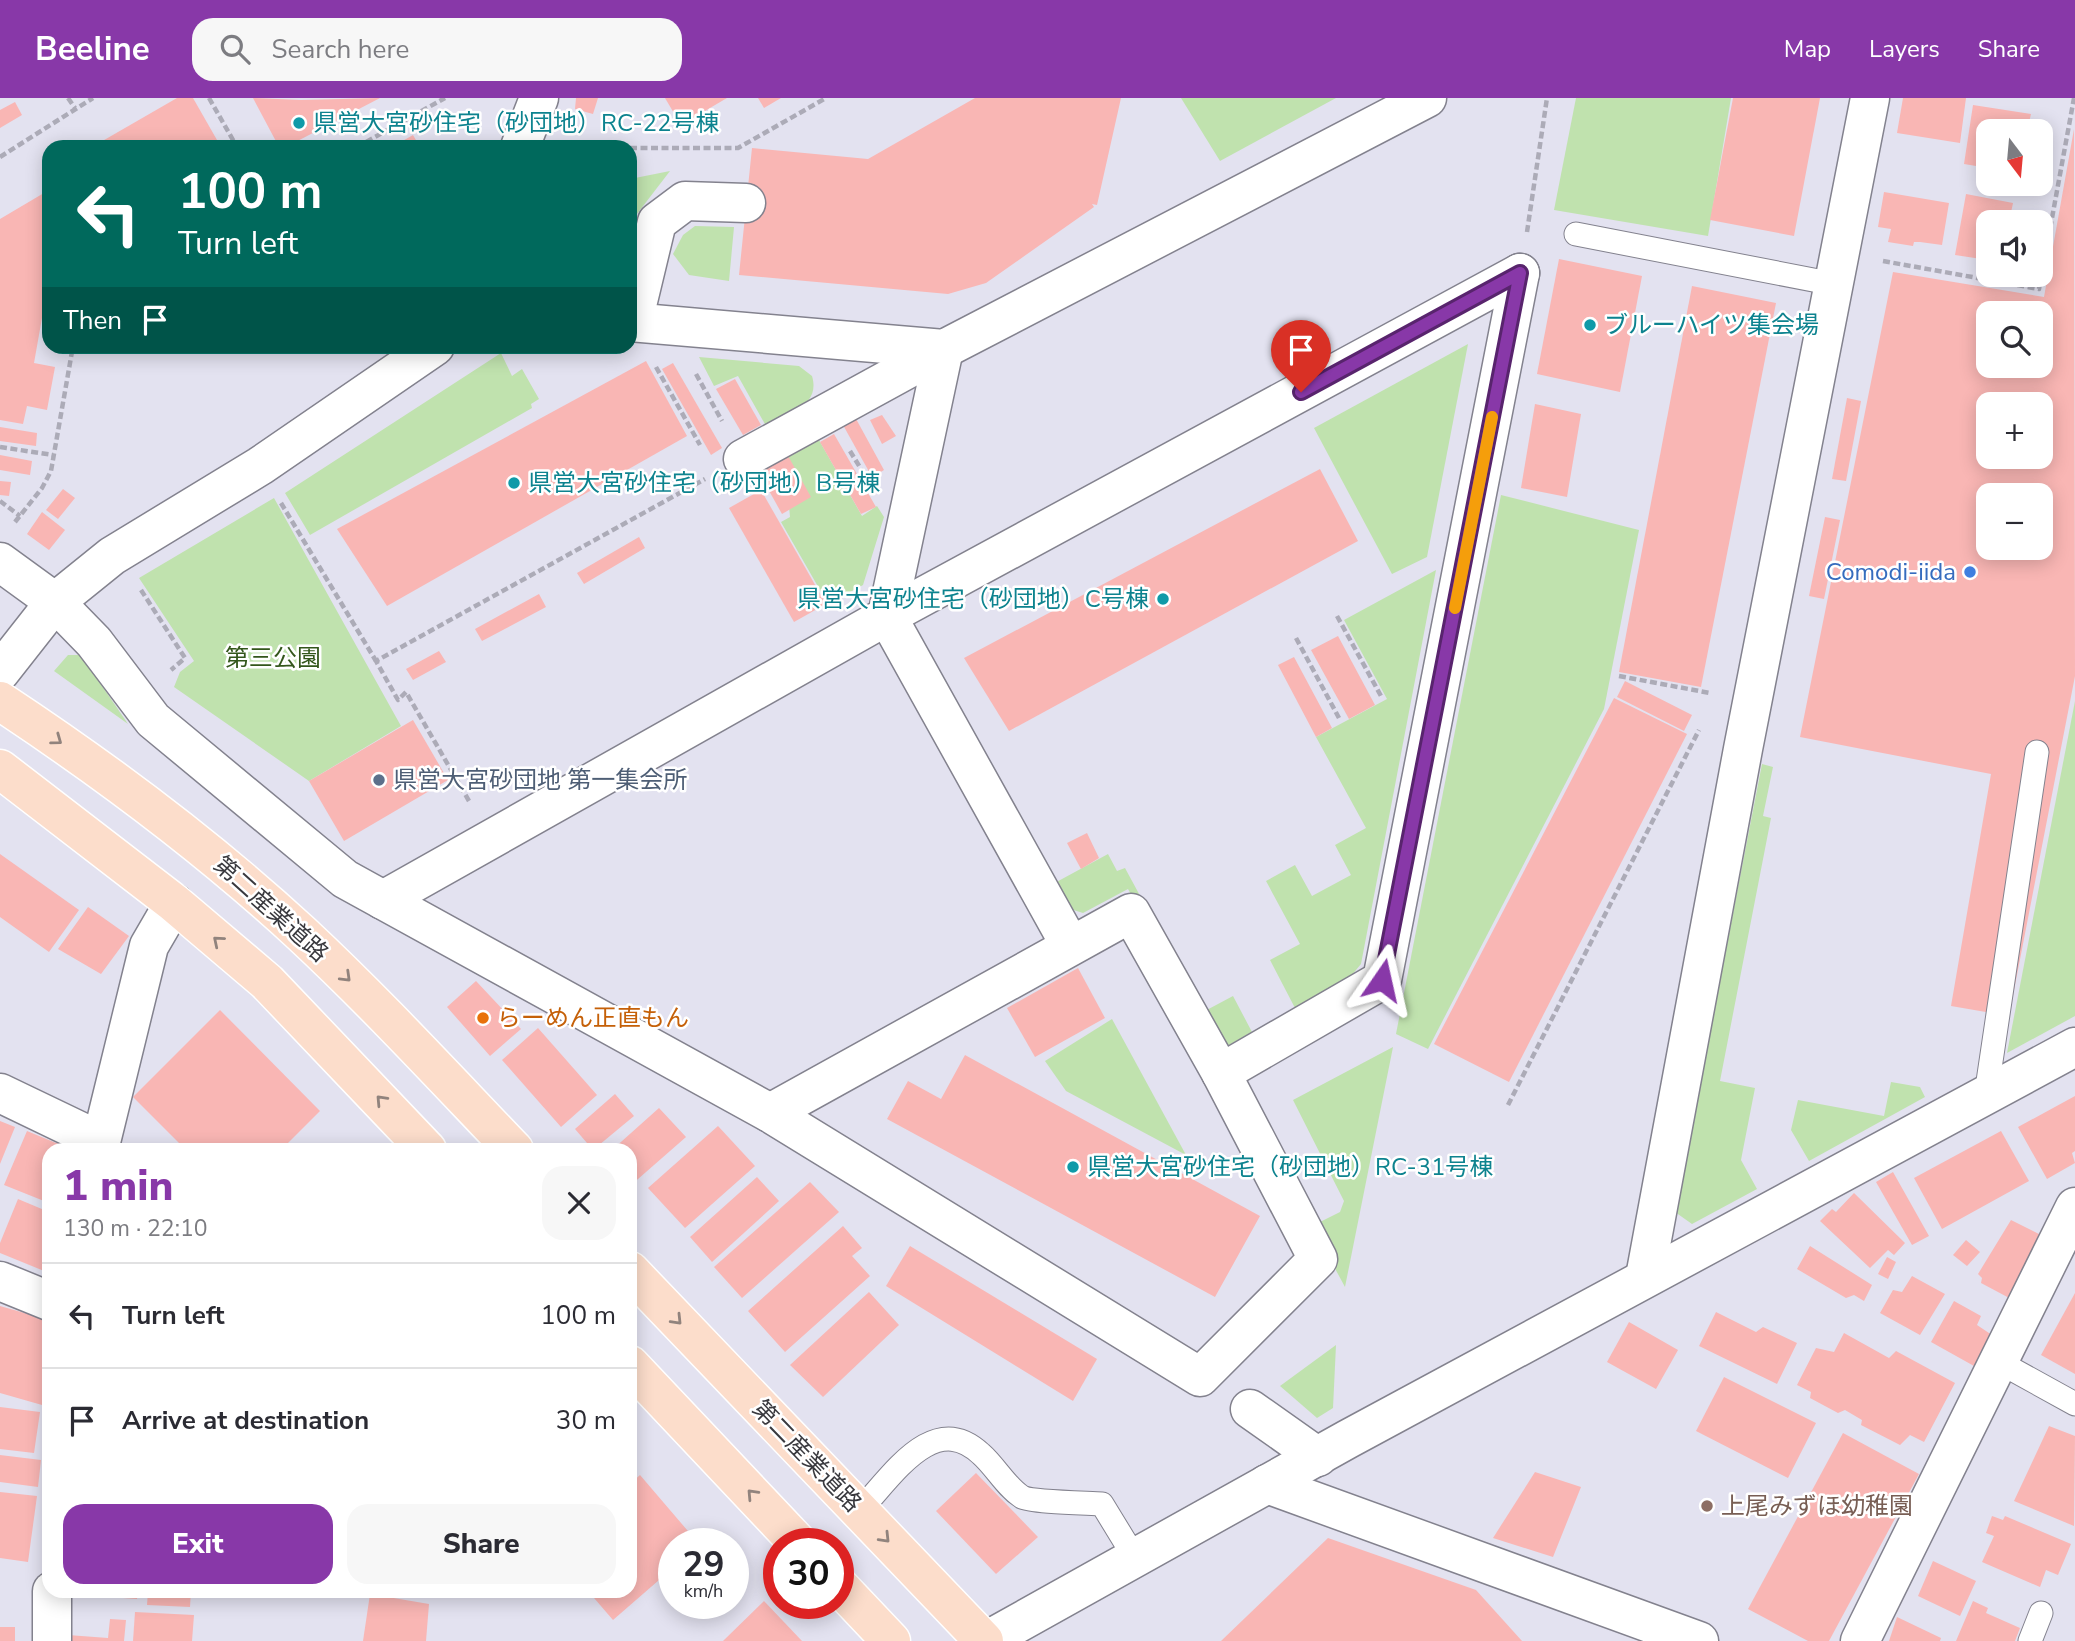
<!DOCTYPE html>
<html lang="en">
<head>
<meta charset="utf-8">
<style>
	:root { --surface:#fff; --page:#f7f7f7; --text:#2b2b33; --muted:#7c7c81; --line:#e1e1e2; --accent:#8838a8 }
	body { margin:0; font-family:"Nunito Sans","Noto Sans JP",sans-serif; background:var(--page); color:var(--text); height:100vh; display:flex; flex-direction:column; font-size:26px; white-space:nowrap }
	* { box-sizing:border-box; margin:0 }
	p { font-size:23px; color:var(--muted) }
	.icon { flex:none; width:38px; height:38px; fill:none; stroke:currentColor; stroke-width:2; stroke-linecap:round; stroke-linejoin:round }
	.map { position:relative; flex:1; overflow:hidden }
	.side { position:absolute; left:42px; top:1045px; width:595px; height:455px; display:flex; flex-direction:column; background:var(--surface); border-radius:21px; box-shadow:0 4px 18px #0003 }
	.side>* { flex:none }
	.guide { position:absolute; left:42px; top:42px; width:595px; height:214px; border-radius:21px; box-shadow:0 4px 18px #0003; background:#00695c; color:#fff; overflow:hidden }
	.needle { width:46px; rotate:164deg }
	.buttons { position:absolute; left:1976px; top:21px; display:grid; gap:14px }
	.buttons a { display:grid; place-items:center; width:77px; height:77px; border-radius:14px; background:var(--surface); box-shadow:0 4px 18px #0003; font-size:35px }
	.speed { position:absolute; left:658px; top:1430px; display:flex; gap:14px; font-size:35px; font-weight:700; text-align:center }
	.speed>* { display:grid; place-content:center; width:91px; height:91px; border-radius:50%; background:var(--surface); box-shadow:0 4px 18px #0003; line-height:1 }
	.speed small { font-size:18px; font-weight:400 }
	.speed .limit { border:10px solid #d22; background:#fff; color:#111 }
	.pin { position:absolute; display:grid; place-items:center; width:60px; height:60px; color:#fff; margin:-72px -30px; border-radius:50% 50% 50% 0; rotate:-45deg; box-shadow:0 0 7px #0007 }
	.pin .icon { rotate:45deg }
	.me { position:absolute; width:77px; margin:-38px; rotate:11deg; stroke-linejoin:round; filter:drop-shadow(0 0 5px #0008) }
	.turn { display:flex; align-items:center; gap:24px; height:147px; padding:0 21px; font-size:32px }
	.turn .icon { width:91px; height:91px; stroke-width:2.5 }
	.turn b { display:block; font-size:49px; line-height:60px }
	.then { display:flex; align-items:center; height:66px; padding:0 21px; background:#0003; gap:14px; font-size:26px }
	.round { display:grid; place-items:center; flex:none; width:74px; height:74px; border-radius:21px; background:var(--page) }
	.overview { display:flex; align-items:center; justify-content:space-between; height:119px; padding:0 21px }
	h1 { font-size:42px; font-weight:800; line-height:52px; color:var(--accent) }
	.primary-button { display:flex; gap:14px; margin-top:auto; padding:14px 21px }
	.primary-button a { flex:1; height:80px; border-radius:21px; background:var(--accent); color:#fff; font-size:28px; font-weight:800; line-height:80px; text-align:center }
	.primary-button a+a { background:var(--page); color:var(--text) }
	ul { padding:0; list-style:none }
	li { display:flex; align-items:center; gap:21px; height:105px; padding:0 21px; border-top:2px solid var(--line) }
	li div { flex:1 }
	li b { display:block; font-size:26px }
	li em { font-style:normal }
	header { display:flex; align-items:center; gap:42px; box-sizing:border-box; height:98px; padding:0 35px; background:var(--accent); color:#fff }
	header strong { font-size:33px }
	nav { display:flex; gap:38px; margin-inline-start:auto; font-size:24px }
	.search { width:490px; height:63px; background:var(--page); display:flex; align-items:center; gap:18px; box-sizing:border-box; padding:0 24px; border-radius:21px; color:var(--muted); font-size:26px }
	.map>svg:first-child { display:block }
	.green { fill:#c0e2ae }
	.building { fill:#f9b6b4; fill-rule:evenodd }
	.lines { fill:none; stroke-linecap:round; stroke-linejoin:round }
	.lane-casing { stroke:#83828e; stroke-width:25 }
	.street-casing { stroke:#83828e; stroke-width:41 }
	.secondary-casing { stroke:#83828e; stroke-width:41 }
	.primary-casing { stroke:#fff; stroke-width:41 }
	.path { stroke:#acabb7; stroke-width:4.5; stroke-dasharray:7 3.5; stroke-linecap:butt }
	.lane { stroke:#fff; stroke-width:23 }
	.street { stroke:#fff; stroke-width:38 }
	.secondary { stroke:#fff; stroke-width:38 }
	.primary { stroke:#fcddcb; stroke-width:38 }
	.oneway { stroke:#91837d }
	.route-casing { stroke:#58246d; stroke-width:18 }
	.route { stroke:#8838a8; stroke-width:12 }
	.slow { stroke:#f59e0b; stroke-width:12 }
	.culture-dot { fill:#0f9aa8; stroke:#fff; stroke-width:2.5 }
	.shop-dot { fill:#3f7fe0; stroke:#fff; stroke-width:2.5 }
	.service-dot { fill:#5c6f8a; stroke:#fff; stroke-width:2.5 }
	.food-dot { fill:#e8710a; stroke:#fff; stroke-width:2.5 }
	.education-dot { fill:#8d6e63; stroke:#fff; stroke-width:2.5 }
	.labels { text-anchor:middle; stroke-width:5; stroke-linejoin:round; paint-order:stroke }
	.culture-label { font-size:24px; fill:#0d838f; stroke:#fff; text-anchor:start }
	.shop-label { font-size:24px; fill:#366cbe; stroke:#fff; text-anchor:end }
	.park-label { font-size:24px; fill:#33561b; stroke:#fff }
	.service-label { font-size:24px; fill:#4e5e75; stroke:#fff; text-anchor:start }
	.street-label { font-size:24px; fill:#39393e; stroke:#fff }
	.food-label { font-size:24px; fill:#c56008; stroke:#fff; text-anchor:start }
	.education-label { font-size:24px; fill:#785e54; stroke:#fff; text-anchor:start }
</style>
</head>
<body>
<header>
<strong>Beeline</strong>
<div class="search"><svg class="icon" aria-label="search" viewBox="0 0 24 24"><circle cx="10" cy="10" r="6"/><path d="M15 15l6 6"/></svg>Search here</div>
<nav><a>Map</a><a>Layers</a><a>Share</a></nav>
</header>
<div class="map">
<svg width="2075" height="1543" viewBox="0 0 2075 1543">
	<rect width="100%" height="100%" fill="#e3e2f0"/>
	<g class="green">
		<path d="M1181 0H1336L1220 63Z"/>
		<path d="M1576 0H1731L1708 138 1554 112Z"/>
		<path d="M670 73 630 125V81Z"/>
		<path d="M695 128 734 129 729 183 689 177 673 156 683 137Z"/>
		<path d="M1468 246 1427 459 1392 476 1314 330Z"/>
		<path d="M501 255 512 278 522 271 539 301 531 306 532 310 310 437 285 395Z"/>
		<path d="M699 259 799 268 812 278C821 308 788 316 766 328L738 278 714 288Z"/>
		<path d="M815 335 862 418 877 408 884 419 863 487 828 506 781 424 790 419 784 352Z"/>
		<path d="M1501 397 1639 432 1604 611 1428 951 1396 936Z"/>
		<path d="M274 400 401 628 309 683 174 589 180 574 194 563 139 480Z"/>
		<path d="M1436 472 1361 866 1351 878 1295 910 1270 862 1300 846 1266 783 1295 767 1312 798 1351 777 1335 747 1366 730 1316 639 1387 601 1344 522Z"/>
		<path d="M68 557H81L128 626 54 573Z"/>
		<path d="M2075 603V918L2007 955Z"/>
		<path d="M1762 666 1773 669 1763 718 1771 720 1720 983 1755 990 1741 1062 1757 1091 1692 1126 1675 1114Z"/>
		<path d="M1108 756 1117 773 1125 770 1203 914 1233 898 1252 934 1227 948 1213 945 1128 791 1083 815 1064 809 1051 787Z"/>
		<path d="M1112 921 1186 1057 1066 993 1045 963Z"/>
		<path d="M1393 949 1345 1189 1312 1128 1340 1114 1344 1103 1293 1002Z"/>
		<path d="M1891 984 1920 989 1925 999 1809 1063 1791 1032 1798 1002 1884 1018Z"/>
		<path d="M1336 1247 1333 1310 1317 1320 1280 1288Z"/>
	</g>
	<g class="building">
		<path d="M177 0H193L221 49H92Z"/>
		<path d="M253 0 301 2 380 0 286 49H279Z"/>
		<path d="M576 0H598L593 16 575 11Z"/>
		<path d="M665 0H727L681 27Z"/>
		<path d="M758 0H781L764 10Z"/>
		<path d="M975 0H1121L1097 107 1092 106 1094 109 986 185 948 196 739 177 752 50 868 61Z"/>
		<path d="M1733 0H1820L1794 138 1710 122Z"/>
		<path d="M1903 0H1966L1960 45 1897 35Z"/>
		<path d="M15 4 22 17 0 30V12Z"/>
		<path d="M1973 7 2031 16 2027 33H1988V70L1964 66Z"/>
		<path d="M2074 31 2075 578 2009 918 1951 908 1991 676 1800 639 1893 174 2044 199ZM1988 215H2040V268H1988ZM1988 306H2040V359H1988ZM1988 397H2040V450H1988Z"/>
		<path d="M413 37 420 49H392Z"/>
		<path d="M49 92V201L45 203 34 265 55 269 47 312 27 308 23 326 0 322V121Z"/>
		<path d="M1884 94 1949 105 1942 147 1920 144H1914L1913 148 1888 144 1891 131 1878 129Z"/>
		<path d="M1966 96 2013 105 2009 124H1988V162L1955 157Z"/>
		<path d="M1559 161 1642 178 1620 294 1537 276Z"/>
		<path d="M1692 188 1776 205 1701 589 1619 574Z"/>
		<path d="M646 263 687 338 387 508 337 431Z"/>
		<path d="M673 265 722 350 711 357 662 271Z"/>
		<path d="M735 281 761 327 743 337 716 291Z"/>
		<path d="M1847 300 1861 303 1846 383 1832 381Z"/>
		<path d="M1535 306 1581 316 1567 399 1521 390Z"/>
		<path d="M882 317 896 338 882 346 870 322Z"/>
		<path d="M855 319 884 372 872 379 843 327Z"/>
		<path d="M0 329 37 335 36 348 0 343Z"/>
		<path d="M834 336 876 409 861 416 820 344Z"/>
		<path d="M787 356 811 399 782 416 758 373Z"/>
		<path d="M0 357 32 363 30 377 0 372Z"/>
		<path d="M1320 371 1358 443 1009 633 964 560Z"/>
		<path d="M0 383 11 384 9 398 0 397Z"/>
		<path d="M63 391 75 400 58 421 46 412Z"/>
		<path d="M761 392 826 506 794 524 729 410Z"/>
		<path d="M42 414 65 432 49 452 27 436Z"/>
		<path d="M1825 419 1840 422 1824 501 1809 498Z"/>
		<path d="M639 439 645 450 584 486 577 475Z"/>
		<path d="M539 496 546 509 482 543 475 531Z"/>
		<path d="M1338 538 1375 607 1349 621 1311 552Z"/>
		<path d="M439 553 446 564 413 582 406 571Z"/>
		<path d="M1294 559 1332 630 1316 639 1278 567Z"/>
		<path d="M1625 583 1692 617 1684 633 1617 599Z"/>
		<path d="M1614 600 1687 636 1509 984 1434 946Z"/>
		<path d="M413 622 448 682 344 743 309 683Z"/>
		<path d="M1087 735 1099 760 1081 771 1067 745Z"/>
		<path d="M0 756 79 812 49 854 0 819Z"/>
		<path d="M88 809 129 838 101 876 58 851Z"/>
		<path d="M1078 870 1105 920 1035 959 1007 910Z"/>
		<path d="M476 883 521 931 490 958 447 909Z"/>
		<path d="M220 912 320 1013 281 1052H186L133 999Z"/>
		<path d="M538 930 597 997 561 1029 502 962Z"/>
		<path d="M965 957 1260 1118 1215 1199 887 1021 908 983 941 1001Z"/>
		<path d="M615 996 634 1018 593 1052 575 1031Z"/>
		<path d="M2075 998V1053L2072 1055 2075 1065 2047 1081 2018 1029Z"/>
		<path d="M659 1010 686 1039 630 1088V1052H612Z"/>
		<path d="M0 1023 15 1029 0 1066Z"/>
		<path d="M718 1028 755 1068 685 1130 648 1090Z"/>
		<path d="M27 1033 73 1052H49V1105L4 1087Z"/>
		<path d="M2001 1033 2029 1083 1942 1131 1914 1080Z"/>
		<path d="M1893 1074 1929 1138 1912 1147 1876 1084Z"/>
		<path d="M757 1079 779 1103 712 1164 690 1139Z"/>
		<path d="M810 1084 839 1114 742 1200 714 1169Z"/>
		<path d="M1854 1095 1905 1145 1894 1157 1888 1152 1870 1170 1820 1123 1832 1111 1836 1114Z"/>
		<path d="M18 1101 49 1114V1175L0 1155V1145Z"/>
		<path d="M2011 1122 2045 1139 2013 1202 1981 1185 1982 1180 1978 1176Z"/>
		<path d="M843 1128 862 1150 852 1158 870 1178 785 1254 748 1213Z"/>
		<path d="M1966 1142 1980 1154 1967 1168 1953 1157Z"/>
		<path d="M910 1148 1097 1261 1073 1303 886 1188Z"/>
		<path d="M1810 1148 1872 1187 1864 1203 1854 1197 1846 1200 1797 1171Z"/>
		<path d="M1887 1159 1896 1164 1888 1181 1878 1176Z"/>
		<path d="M1912 1178 1945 1196 1920 1237 1880 1215 1893 1192 1902 1194Z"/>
		<path d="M869 1194 899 1227 823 1299 790 1267Z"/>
		<path d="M2075 1195V1276L2041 1257Z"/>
		<path d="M1954 1203 1981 1218 1977 1227 1992 1237 1974 1268 1931 1244Z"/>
		<path d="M0 1208 49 1222V1309L0 1295Z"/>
		<path d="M1716 1214 1756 1234 1763 1229 1797 1245 1777 1286 1699 1248Z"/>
		<path d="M1629 1224 1678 1252 1656 1291 1607 1264Z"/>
		<path d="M1844 1235 1889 1260 1896 1253 1955 1285 1924 1344 1910 1337 1900 1347 1861 1327 1862 1322 1845 1312 1838 1315 1810 1300 1811 1294 1797 1287 1816 1250 1834 1254Z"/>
		<path d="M1724 1279 1816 1325 1788 1380 1696 1333Z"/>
		<path d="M0 1309 40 1314 34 1355 0 1351Z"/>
		<path d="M2049 1328 2075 1338 2074 1428 2014 1403Z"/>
		<path d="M1843 1335 1919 1376 1829 1543H1808L1748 1511Z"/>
		<path d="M0 1357 41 1362 38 1389 0 1384Z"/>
		<path d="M1535 1374 1581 1389 1553 1459 1493 1440Z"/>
		<path d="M976 1375 1038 1439 996 1476 936 1413Z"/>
		<path d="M640 1377 699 1446H674V1469L613 1522 588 1493H630V1386Z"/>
		<path d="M0 1394 37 1398 28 1464 0 1460Z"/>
		<path d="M1992 1418 2003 1422 2005 1418 2071 1446 2058 1477 2046 1472 2040 1489 1982 1464 1994 1438 1986 1435Z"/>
		<path d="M1328 1440 1476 1492 1522 1543H1221Z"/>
		<path d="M1933 1463 1976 1483 1960 1518 1918 1498Z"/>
		<path d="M66 1493H138L137 1501 66 1496Z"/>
		<path d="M148 1493H191L190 1509 147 1507Z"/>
		<path d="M370 1496 429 1506 426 1543H363Z"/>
		<path d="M764 1503 802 1543H723Z"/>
		<path d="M1973 1503 1988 1510 1986 1515 2020 1530 2015 1543H1956Z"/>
		<path d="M135 1514 194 1517 192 1543H133Z"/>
		<path d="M1897 1519 1941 1540 1940 1543H1889Z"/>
		<path d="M110 1521 126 1522 124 1543H67L68 1537 108 1540Z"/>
		<rect x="0" y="1529" width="15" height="14"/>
	</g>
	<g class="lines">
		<g class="lane-casing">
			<g id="lane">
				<path d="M1576 136 1834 186"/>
				<path d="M1986 997 2037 654"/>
				<path d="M1999 1264 2075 1306"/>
				<path d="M859 1413C892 1379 933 1311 981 1356 995 1368 1006 1389 1022 1399 1031 1404 1088 1405 1102 1406L1135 1460"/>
				<path d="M2030 1543 2041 1515"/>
			</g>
		</g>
		<g class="street-casing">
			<g id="street">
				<path d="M633 224 657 124 685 103 746 105"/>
				<path d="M944 251 887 518 1070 847"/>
				<path d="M743 361 944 251"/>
				<path d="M0 464 55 504 94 544 153 622 345 781 770 1015 1200 1279 1318 1161 1221 975 1382 882 1520 175"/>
				<path d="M383 802 887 518 1520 175"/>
				<path d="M0 995 100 1043"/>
				<path d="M770 1015 1131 815 1221 975"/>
				<path d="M99 1052 149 848 174 805"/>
				<path d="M1645 1179 1743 651 1870 0"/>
				<path d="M0 1183 49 1203"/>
				<path d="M1250 1311 1318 1359"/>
				<path d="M1267 1386 1699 1543"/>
				<path d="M52 1493V1543"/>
				<path d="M986 1543 1348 1341 2075 949"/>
				<path d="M1860 1543 2075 1109"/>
			</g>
		</g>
		<g class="secondary-casing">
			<g id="secondary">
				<path d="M520 49 539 0"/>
				<path d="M630 224 944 251 1427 0"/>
				<path d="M0 574 55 504 112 458 260 368 435 248"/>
			</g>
		</g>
		<g class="primary-casing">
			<g id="primary">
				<path d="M0 603C106 673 209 750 302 836 376 905 444 979 514 1052"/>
				<path d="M0 671 174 805 267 884 427 1052"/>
				<path d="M630 1173 984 1543"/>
				<path d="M630 1267 799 1446"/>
				<path d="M838 1487 891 1543"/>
			</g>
		</g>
		<g class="path">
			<path d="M68 0 75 10"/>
			<path d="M209 0 237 49"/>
			<path d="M357 49 445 0"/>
			<path d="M630 50H738L826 0"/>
			<path d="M0 59 93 0"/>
			<path d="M1527 134 1547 0"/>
			<path d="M1883 163 2039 191 2074 0"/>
			<path d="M656 269 700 347"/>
			<path d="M696 276 722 323"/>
			<path d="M0 349 53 357"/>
			<path d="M850 353 869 384"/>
			<path d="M0 403 20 418"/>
			<path d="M281 405 376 563"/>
			<path d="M15 424 42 390 51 373 73 248"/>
			<path d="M141 492 185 560 171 572"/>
			<path d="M1337 518 1381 598"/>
			<path d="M1296 540 1339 620"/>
			<path d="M1619 578 1710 595"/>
			<path d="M469 703 406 594 398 602 376 563 705 381"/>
			<path d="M1508 1007 1699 632"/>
		</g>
		<use href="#lane" class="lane"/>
		<use href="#street" class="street"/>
		<use href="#secondary" class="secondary"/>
		<use href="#primary" class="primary"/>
	</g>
	<defs><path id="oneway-chevron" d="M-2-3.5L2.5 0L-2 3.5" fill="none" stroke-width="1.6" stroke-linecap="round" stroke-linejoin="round" transform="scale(1.75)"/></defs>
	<g class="oneway">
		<use href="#oneway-chevron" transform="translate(57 642) rotate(36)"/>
		<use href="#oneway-chevron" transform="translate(218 843) rotate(-140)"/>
		<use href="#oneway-chevron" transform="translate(346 879) rotate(44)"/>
		<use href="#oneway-chevron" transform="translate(381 1002) rotate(-133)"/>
		<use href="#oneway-chevron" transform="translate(677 1222) rotate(46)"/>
		<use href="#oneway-chevron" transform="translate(752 1396) rotate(-133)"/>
		<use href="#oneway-chevron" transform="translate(885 1440) rotate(46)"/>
	</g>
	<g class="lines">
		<g class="route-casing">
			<path id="route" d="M1301 294 1520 175 1382 882"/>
		</g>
		<use href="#route" class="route"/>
		<path class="slow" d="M1455 510 1492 319"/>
	</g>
	<g class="culture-dot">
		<circle cx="299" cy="25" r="7"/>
		<circle cx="1590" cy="227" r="7"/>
		<circle cx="514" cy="385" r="7"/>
		<circle cx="1163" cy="501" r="7"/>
		<circle cx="1073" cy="1069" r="7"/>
	</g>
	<circle class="shop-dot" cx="1970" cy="474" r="7"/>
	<circle class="service-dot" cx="379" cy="682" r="7"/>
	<circle class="food-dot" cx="483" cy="920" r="7"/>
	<circle class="education-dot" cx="1707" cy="1408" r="7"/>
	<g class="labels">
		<g class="culture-label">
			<text x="313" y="33">県営大宮砂住宅（砂団地）RC-22号棟</text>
			<text x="1604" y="235">ブルーハイツ集会場</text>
			<text x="528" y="393">県営大宮砂住宅（砂団地）B号棟</text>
			<text x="1149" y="509" text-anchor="end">県営大宮砂住宅（砂団地）C号棟</text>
			<text x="1087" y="1077">県営大宮砂住宅（砂団地）RC-31号棟</text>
		</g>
		<g class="shop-label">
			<text x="1956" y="482">Comodi-iida</text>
		</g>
		<g class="park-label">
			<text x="273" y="568">第三公園</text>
		</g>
		<g class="service-label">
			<text x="393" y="690">県営大宮砂団地 第一集会所</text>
		</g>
		<g class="street-label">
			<text transform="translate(271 811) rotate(42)" y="8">第二産業道路</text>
			<text transform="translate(807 1358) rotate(46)" y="8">第二産業道路</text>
		</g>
		<g class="food-label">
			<text x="497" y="928">らーめん正直もん</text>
		</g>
		<g class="education-label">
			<text x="1721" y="1416">上尾みずほ幼稚園</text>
		</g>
	</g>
</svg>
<div class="buttons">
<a><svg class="needle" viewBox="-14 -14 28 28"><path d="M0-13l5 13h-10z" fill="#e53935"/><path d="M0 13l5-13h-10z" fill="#7c7c81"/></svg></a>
<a><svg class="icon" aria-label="sound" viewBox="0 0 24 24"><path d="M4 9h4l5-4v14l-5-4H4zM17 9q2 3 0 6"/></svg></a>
<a><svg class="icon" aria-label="search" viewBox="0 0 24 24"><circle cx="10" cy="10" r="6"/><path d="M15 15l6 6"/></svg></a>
<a>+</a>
<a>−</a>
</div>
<div class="speed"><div>29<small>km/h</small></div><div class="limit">30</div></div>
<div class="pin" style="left:1301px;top:294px;background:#d93025"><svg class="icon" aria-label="arrive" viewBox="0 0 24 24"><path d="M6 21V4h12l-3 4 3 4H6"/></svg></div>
<svg class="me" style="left:1382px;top:882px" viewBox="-20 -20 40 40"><path d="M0-17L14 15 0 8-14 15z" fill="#8838a8" stroke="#fff" stroke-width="4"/></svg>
<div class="guide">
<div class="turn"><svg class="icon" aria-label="left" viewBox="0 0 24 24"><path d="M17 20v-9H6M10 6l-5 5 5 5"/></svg><div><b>100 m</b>Turn left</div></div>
<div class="then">Then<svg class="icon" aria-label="arrive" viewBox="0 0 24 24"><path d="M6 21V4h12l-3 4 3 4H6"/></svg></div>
</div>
<section class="side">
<div class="overview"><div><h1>1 min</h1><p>130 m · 22:10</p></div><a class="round"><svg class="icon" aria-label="close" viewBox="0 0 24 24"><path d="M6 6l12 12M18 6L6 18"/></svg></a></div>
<ul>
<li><svg class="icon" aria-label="left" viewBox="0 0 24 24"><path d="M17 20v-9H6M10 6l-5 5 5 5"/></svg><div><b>Turn left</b></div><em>100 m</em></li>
<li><svg class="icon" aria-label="arrive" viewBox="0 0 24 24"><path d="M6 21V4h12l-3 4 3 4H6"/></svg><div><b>Arrive at destination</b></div><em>30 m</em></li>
</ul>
<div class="primary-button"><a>Exit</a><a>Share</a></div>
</section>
</div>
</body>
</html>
